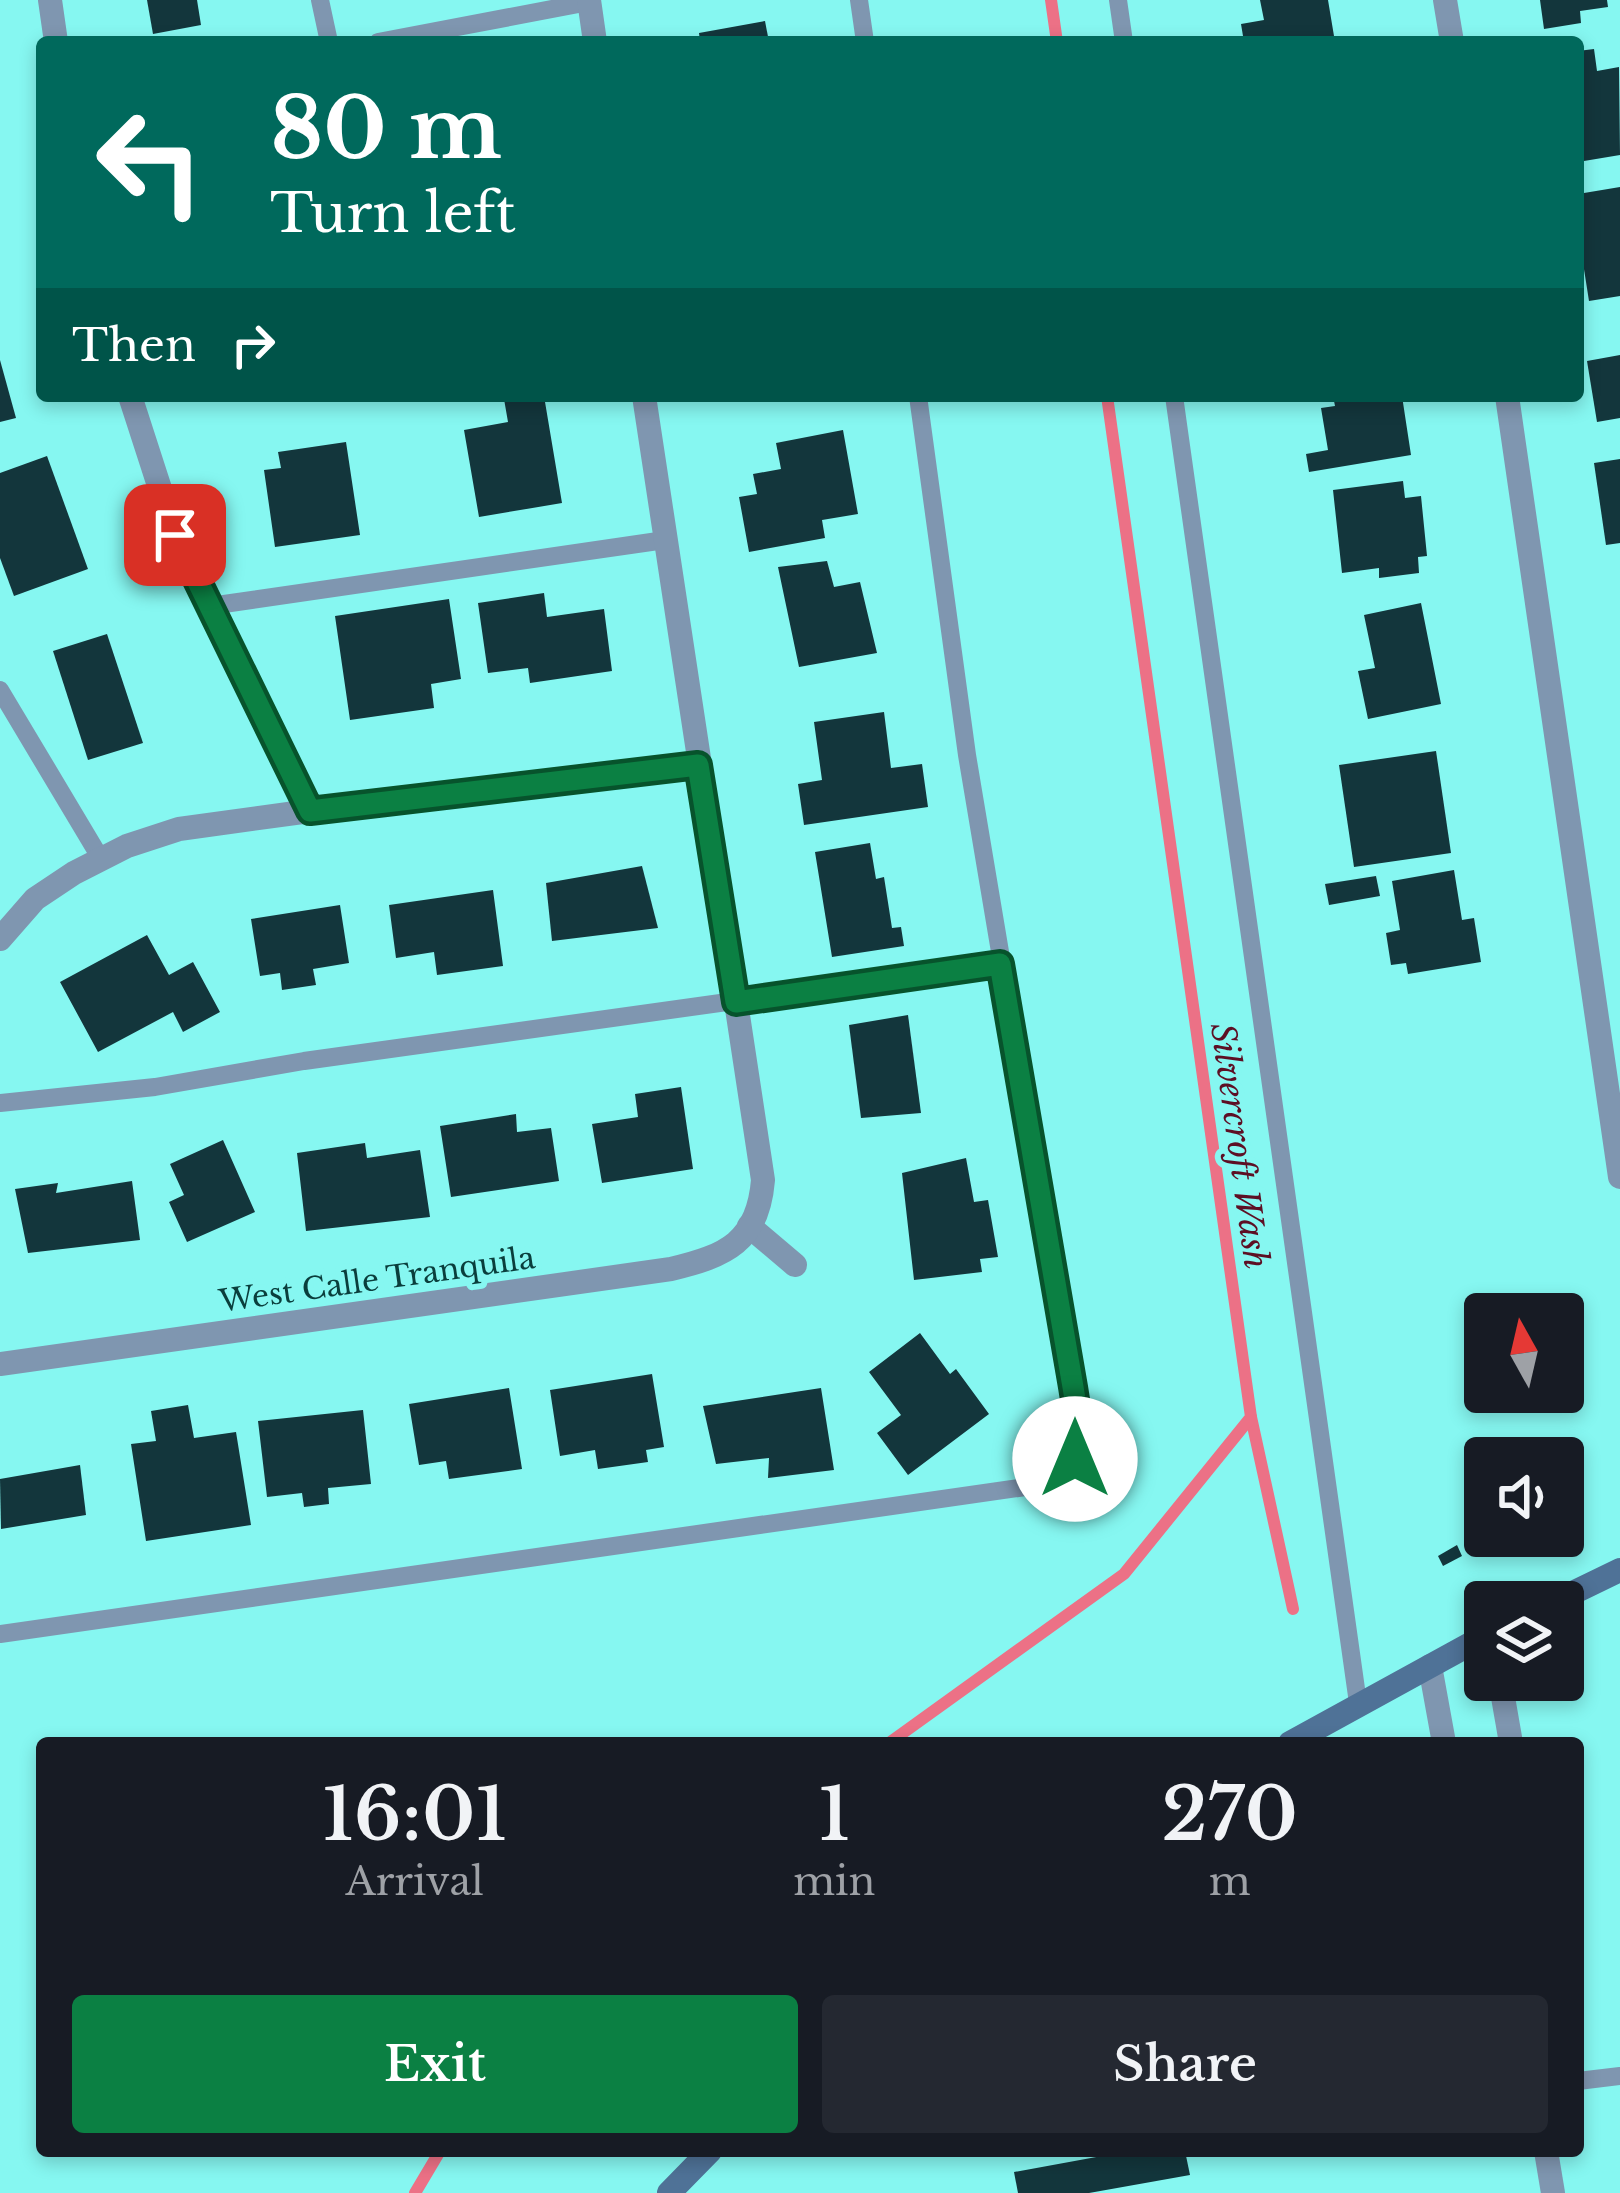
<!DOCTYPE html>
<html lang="en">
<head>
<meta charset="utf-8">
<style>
	:root { --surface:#171b24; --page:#242831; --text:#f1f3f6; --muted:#9ea1a6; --accent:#0b8043 }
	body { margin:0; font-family:"Libre Baskerville",serif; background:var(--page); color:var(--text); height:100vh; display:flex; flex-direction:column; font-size:45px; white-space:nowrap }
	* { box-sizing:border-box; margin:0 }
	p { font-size:39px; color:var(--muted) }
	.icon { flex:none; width:66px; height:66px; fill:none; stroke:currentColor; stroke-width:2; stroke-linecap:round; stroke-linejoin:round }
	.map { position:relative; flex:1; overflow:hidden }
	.side { position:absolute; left:36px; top:1737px; width:1548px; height:420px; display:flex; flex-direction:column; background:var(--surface); border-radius:12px; box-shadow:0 6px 18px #0003 }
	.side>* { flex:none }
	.banner { position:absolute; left:36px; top:36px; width:1548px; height:366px; border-radius:12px; box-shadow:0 6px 18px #0003; background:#00695c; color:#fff; overflow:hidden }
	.needle { width:78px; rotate:352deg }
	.tools { position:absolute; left:1464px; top:1293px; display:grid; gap:24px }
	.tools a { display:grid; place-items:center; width:120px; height:120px; border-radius:12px; background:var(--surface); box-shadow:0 6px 18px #0003; font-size:60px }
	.pin { position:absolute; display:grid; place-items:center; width:102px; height:102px; color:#fff; margin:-51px; border-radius:24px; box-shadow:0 6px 18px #0006 }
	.me { position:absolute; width:132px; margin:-66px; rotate:0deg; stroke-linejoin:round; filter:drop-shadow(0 0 9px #0008) }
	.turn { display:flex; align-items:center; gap:42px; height:252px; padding:0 36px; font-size:54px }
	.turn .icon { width:156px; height:156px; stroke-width:2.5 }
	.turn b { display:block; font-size:84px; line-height:102px }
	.then { display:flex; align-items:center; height:114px; padding:0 36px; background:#0003; gap:24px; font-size:45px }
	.eta { display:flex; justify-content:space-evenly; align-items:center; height:204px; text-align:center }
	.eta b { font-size:72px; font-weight:600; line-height:84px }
	.cta { display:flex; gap:24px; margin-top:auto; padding:24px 36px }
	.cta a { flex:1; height:138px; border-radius:12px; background:var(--accent); color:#fff; font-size:48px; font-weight:600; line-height:138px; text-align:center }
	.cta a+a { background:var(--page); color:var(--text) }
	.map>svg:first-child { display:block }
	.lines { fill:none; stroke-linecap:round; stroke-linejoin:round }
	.stream { stroke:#ec7186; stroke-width:12 }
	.building { fill:#13363c }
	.lane { stroke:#7f96b0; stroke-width:18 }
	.street { stroke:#7f96b0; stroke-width:24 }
	.secondary { stroke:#4f7297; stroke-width:24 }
	.route-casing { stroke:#07532c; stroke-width:30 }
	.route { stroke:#0b8043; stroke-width:21 }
	.labels { text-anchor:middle; stroke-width:12; stroke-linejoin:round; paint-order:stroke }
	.street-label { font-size:30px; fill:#0a3e3c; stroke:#86f7f1 }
	.water-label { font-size:33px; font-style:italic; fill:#5d0f24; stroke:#86f7f1 }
</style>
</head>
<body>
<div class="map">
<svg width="1620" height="2193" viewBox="0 0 1620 2193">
	<rect width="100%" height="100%" fill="#86f7f1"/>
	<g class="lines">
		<g class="stream">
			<path d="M1051 0 1057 42"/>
			<path d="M1251 1417 1293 1609"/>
			<path d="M889 1743 1124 1574 1251 1417 1107 396"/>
			<path d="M415 2193 440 2151"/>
		</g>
	</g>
	<g class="building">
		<path d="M147 0H197L201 25 153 34Z"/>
		<path d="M1260 0H1328L1335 42H1244L1241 24 1264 20Z"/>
		<path d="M1540 0H1607L1608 7 1580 11 1581 23 1544 29Z"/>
		<path d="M765 21 769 42H700L699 33Z"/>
		<path d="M1594 49 1597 71 1619 67 1620 155 1578 162V51Z"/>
		<path d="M1620 187V296L1589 301 1578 231V194Z"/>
		<path d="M1620 355V418L1597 422 1587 361Z"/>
		<path d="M0 360 16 418 0 422Z"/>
		<path d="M524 396H544L562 503 479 517 464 430 508 422 504 399Z"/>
		<path d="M1333 396H1402L1411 455 1309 472 1306 454 1328 450 1321 408 1335 406Z"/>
		<path d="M843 430 858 514 822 520 825 538 749 552 739 497 757 494 753 474 781 469 776 443Z"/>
		<path d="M346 442 360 535 275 547 264 470 281 468 278 452Z"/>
		<path d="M47 456 88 569 14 596 0 558V473Z"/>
		<path d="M1620 459V543L1606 545 1594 463Z"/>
		<path d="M1403 481 1405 498 1421 496 1427 556 1418 557 1419 573 1379 578V568L1342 573 1333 490Z"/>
		<path d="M827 561 834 587 860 582 877 653 799 667 778 567Z"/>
		<path d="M544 593 547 617 604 609 612 671 530 683 528 668 488 673 478 603Z"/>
		<path d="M449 599 461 679 431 684 434 708 350 720 335 616Z"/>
		<path d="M1421 603 1441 704 1368 719 1358 671 1375 668 1364 615Z"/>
		<path d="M107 634 143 743 88 760 53 651Z"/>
		<path d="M884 712 891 768 922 764 928 807 804 825 798 784 822 780 814 722Z"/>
		<path d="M1436 751 1451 853 1354 867 1339 765Z"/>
		<path d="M870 843 876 879 884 877 892 928 901 927 904 946 832 957 815 852Z"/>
		<path d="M642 866 658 928 552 941 546 883Z"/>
		<path d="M1454 870 1462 920 1474 918 1481 962 1408 974 1406 963 1391 965 1386 933 1400 930 1392 881Z"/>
		<path d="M1376 876 1380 896 1329 905 1325 884Z"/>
		<path d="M493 890 503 966 437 975 434 952 396 958 389 905Z"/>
		<path d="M340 905 349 963 313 969 316 985 282 990 280 973 260 976 251 919Z"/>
		<path d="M147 935 169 975 193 962 220 1012 183 1032 173 1012 98 1052 60 982Z"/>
		<path d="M908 1015 921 1113 861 1118 849 1025Z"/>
		<path d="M681 1087 693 1169 602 1183 592 1124 638 1117 635 1094Z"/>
		<path d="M516 1114 517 1132 551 1128 559 1181 451 1197 440 1126Z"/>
		<path d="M223 1140 255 1212 187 1242 169 1202 184 1195 170 1164Z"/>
		<path d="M365 1143 367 1158 420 1150 430 1217 306 1231 297 1153Z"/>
		<path d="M966 1158 974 1202 988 1200 998 1257 980 1259 982 1272 914 1280 902 1173Z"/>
		<path d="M132 1181 140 1240 28 1253 15 1189 58 1183 56 1193Z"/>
		<path d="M920 1333 950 1374 956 1369 989 1414 908 1475 877 1433 901 1415 869 1372Z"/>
		<path d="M652 1374 664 1447 646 1450 648 1462 598 1469 595 1450 560 1456 550 1390Z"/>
		<path d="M509 1388 522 1469 449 1479 446 1461 419 1465 409 1404Z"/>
		<path d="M821 1388 834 1470 768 1478 769 1458 716 1464 703 1406Z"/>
		<path d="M188 1405 194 1438 236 1432 251 1525 146 1541 131 1444 156 1441 151 1411Z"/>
		<path d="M363 1410 371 1484 328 1488 329 1504 304 1507 302 1493 267 1497 258 1421Z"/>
		<path d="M80 1465 86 1515 1 1529 0 1479Z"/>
		<path d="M1457 1545 1462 1556 1443 1566 1438 1556Z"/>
		<path d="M1129 2151H1185L1190 2175 1089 2193H1018L1014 2172Z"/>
	</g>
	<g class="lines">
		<g class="lane">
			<path d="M320 0 329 42"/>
			<path d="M859 0 865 42"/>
			<path d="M1118 0 1124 42"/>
			<path d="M378 42 589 2"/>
			<path d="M1174 396 1357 1696 1360 1705"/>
			<path d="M210 606 665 540"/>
			<path d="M0 690 101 859"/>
			<path d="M0 1103 155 1087 304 1061 1000 964"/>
			<path d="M0 1634 1032 1486 1075 1459 1080 1431 1073 1387 967 755 918 396"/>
			<path d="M1578 2081 1620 2076"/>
		</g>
		<g class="street">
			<path d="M50 0 56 42"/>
			<path d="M589 0 595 42"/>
			<path d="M1445 0 1452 42"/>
			<path d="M130 396 175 535 310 811"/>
			<path d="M1507 396 1620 1177"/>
			<path d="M0 939 35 899 74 873 127 846 179 829 310 811 698 765"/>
			<path d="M749 1226 795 1265"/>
			<path d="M0 1364 671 1269C726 1256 758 1242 763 1180L644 396"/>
			<path d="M1430 1666 1444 1743"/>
			<path d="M1500 1680 1511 1743"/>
			<path d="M1546 2151 1553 2193"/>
		</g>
		<g class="secondary">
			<path d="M1554 1602 1620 1570"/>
			<path d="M1290 1743 1485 1636"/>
			<path d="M669 2193 710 2151"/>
		</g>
	</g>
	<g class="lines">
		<g class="route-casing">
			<path id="route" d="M175 535 310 811 698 765 736 1002 1000 964 1073 1387 1080 1431 1075 1459"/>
		</g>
		<use href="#route" class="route"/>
	</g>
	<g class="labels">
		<g class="street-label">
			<text transform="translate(377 1280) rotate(-8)" y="10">West Calle Tranquila</text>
		</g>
		<g class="water-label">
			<text transform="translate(1240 1146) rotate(82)" y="12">Silvercroft Wash</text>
		</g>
	</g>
</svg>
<div class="tools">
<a><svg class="needle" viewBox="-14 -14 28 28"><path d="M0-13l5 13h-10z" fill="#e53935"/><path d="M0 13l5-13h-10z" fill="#9ea1a6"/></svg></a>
<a><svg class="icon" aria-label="sound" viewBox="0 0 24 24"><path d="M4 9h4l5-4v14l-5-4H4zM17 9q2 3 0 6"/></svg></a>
<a><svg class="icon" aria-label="layers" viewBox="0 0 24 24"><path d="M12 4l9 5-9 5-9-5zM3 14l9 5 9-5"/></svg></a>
</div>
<div class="pin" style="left:175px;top:535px;background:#d93025"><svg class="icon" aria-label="arrive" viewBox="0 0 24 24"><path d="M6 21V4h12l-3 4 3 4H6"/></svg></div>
<svg class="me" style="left:1075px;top:1459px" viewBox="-20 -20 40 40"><circle r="19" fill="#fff"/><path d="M0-13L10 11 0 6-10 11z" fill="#0b8043"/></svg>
<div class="banner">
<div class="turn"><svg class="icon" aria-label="left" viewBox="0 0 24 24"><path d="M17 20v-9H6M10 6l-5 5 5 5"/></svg><div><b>80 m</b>Turn left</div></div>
<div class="then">Then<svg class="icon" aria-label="right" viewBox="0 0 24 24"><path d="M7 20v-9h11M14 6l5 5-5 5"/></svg></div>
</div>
<section class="side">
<div class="eta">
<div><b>16:01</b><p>Arrival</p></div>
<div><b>1</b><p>min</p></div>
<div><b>270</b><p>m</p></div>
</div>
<div class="cta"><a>Exit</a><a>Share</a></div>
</section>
</div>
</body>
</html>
